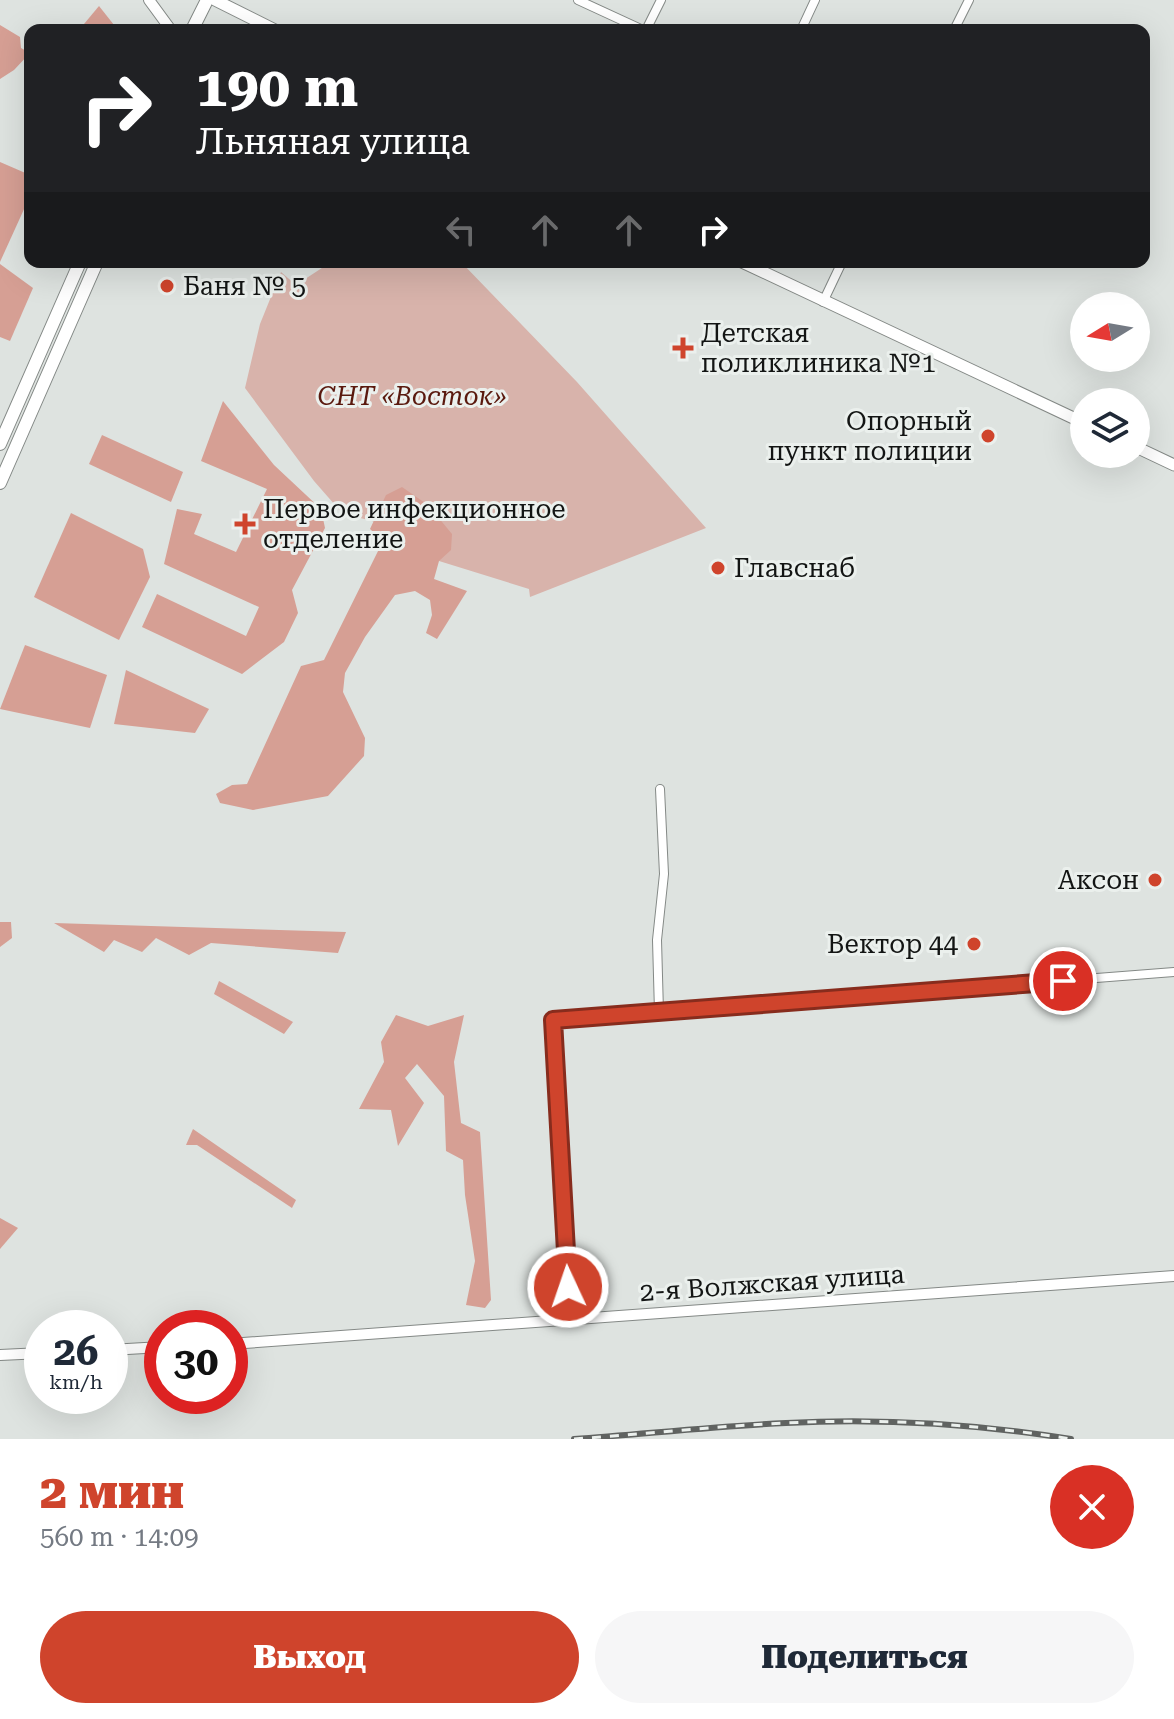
<!DOCTYPE html>
<html lang="ru">
<head>
<meta charset="utf-8">
<style>
	:root { --surface:#fff; --page:#f6f6f7; --text:#1f2937; --muted:#747a83; --accent:#cf442c }
	body { margin:0; font-family:"Roboto Serif",serif; background:var(--page); color:var(--text); height:100vh; display:flex; flex-direction:column; font-size:30px; white-space:nowrap }
	* { box-sizing:border-box; margin:0 }
	p { font-size:26px; color:var(--muted) }
	.icon { flex:none; width:44px; height:44px; fill:none; stroke:currentColor; stroke-width:2; stroke-linecap:round; stroke-linejoin:round }
	.map { position:relative; height:1439px; overflow:hidden }
	.details { display:flex; flex-direction:column; background:var(--surface); flex:1 }
	.details>* { flex:none }
	.hud { position:absolute; left:24px; top:24px; width:1126px; height:244px; border-radius:16px; box-shadow:0 8px 32px #0002; background:#202124; color:#fff; overflow:hidden }
	.needle { width:52px; rotate:259deg }
	.tools { position:absolute; left:1070px; top:292px; display:grid; gap:16px }
	.tools a { display:grid; place-items:center; width:80px; height:80px; border-radius:50%; background:var(--surface); box-shadow:0 8px 32px #0002; font-size:40px }
	.speed { position:absolute; left:24px; top:1310px; display:flex; gap:16px; font-size:40px; font-weight:700; text-align:center }
	.speed>* { display:grid; place-content:center; width:104px; height:104px; border-radius:50%; background:var(--surface); box-shadow:0 8px 32px #0002; line-height:1 }
	.speed small { font-size:20px; font-weight:400 }
	.speed .limit { border:12px solid #d22; background:#fff; color:#111 }
	.pin { position:absolute; display:grid; place-items:center; width:68px; height:68px; color:#fff; margin:-34px; border:4px solid #fff; border-radius:50%; box-shadow:0 2px 8px #0007 }
	.me { position:absolute; width:88px; margin:-44px; rotate:357deg; stroke-linejoin:round; filter:drop-shadow(0 0 6px #0008) }
	.turn { display:flex; align-items:center; gap:28px; height:168px; padding:0 40px; font-size:36px }
	.turn .icon { width:104px; height:104px; stroke-width:2.5 }
	.turn b { display:block; font-size:56px; line-height:68px }
	.lanes { display:flex; align-items:center; height:76px; padding:0 40px; background:#0003; justify-content:center; gap:40px; direction:ltr }
	.lanes .off { opacity:.35 }
	.round { display:grid; place-items:center; flex:none; width:84px; height:84px; border-radius:42px; background:var(--page) }
	.head { display:flex; align-items:center; justify-content:space-between; height:136px; padding:0 40px }
	h1 { font-size:48px; font-weight:800; line-height:60px; color:var(--accent) }
	.cta { display:flex; gap:16px; margin-top:auto; padding:16px 40px }
	.cta a { flex:1; height:92px; border-radius:48px; background:var(--accent); color:#fff; font-size:32px; font-weight:800; line-height:92px; text-align:center }
	.cta a+a { background:var(--page); color:var(--text) }
	.map>svg:first-child { display:block }
	.green { fill:#d8b3ab }
	.forest { fill:#d69f94 }
	.lines { fill:none; stroke-linecap:round; stroke-linejoin:round }
	.minor-casing { stroke:#848986; stroke-width:10 }
	.tertiary-casing { stroke:#848986; stroke-width:12 }
	.secondary-casing { stroke:#848986; stroke-width:13 }
	.primary-casing { stroke:#848986; stroke-width:14 }
	.minor { stroke:#fff; stroke-width:8 }
	.tertiary { stroke:#fff; stroke-width:10 }
	.secondary { stroke:#fff; stroke-width:11 }
	.primary { stroke:#fff; stroke-width:12 }
	.rail-casing { stroke:#606361; stroke-width:6 }
	.rail { stroke:#ebf0ed; stroke-width:3; stroke-dasharray:9; stroke-linecap:butt }
	.route-casing { stroke:#872c1d; stroke-width:20 }
	.route { stroke:#cf442c; stroke-width:14 }
	.poi-dot { fill:#cf442c; stroke:#ebf0ed; stroke-width:3 }
	.labels { text-anchor:middle; stroke-width:6; stroke-linejoin:round; paint-order:stroke }
	.poi-label { font-size:26px; fill:#131514; stroke:#ebf0ed; text-anchor:start }
	.park-label { font-size:26px; font-style:italic; fill:#5a190e; stroke:#ebf0ed }
	.street-label { font-size:26px; fill:#131514; stroke:#ebf0ed }
</style>
</head>
<body>
<div class="map">
<svg width="1174" height="1439" viewBox="0 0 1174 1439">
	<rect width="100%" height="100%" fill="#dee3e0"/>
	<path class="green" d="M331 262H461L577 382 706 528 530 597 529 589 439 561 394 527 342 513 314 481 245 388 260 324 281 272 296 285Z"/>
	<g class="forest">
		<path d="M99 6 118 30H79Z"/>
		<path d="M0 25 20 37 21 48 30 53 14 70 0 79Z"/>
		<path d="M0 162 30 175V196L0 262Z"/>
		<path d="M0 264 33 288 10 341 0 337Z"/>
		<path d="M223 401 274 465 321 509 325 528 292 590 298 613 284 642 242 674 142 627 157 594 246 636 259 607 164 564 177 509 202 514 194 534 236 552 267 489 201 461Z"/>
		<path d="M102 435 183 472 171 502 89 464Z"/>
		<path d="M402 487 428 505 452 534 451 550 439 561 434 579 467 591 437 639 426 633 432 615 430 600 415 591 395 595 365 637 345 673 343 692 365 738 364 756 328 796 253 810 220 803 216 794 232 785 247 784 301 666 324 660 383 541 370 529 386 495Z"/>
		<path d="M71 513 143 549 150 577 119 640 34 597Z"/>
		<path d="M25 645 107 675 90 728 0 709Z"/>
		<path d="M126 670 209 709 195 733 114 724Z"/>
		<path d="M0 922H11L12 938 0 947Z"/>
		<path d="M54 923 346 932 338 953 211 943 189 955 156 938 142 952 114 940 104 952Z"/>
		<path d="M219 981 293 1022 284 1034 214 994Z"/>
		<path d="M396 1015 428 1026 464 1015 454 1062 461 1123 480 1132 491 1300 485 1308 466 1305 475 1261 465 1195 463 1160 446 1151 444 1096 417 1064 405 1078 424 1103 398 1146 391 1110 359 1109 384 1062 381 1042Z"/>
		<path d="M193 1129 296 1200 292 1208 197 1145H186Z"/>
		<path d="M0 1218 18 1228 0 1249Z"/>
	</g>
	<g class="lines">
		<g class="minor-casing">
			<g id="minor">
				<path d="M578 0 643 30"/>
				<path d="M646 30 661 0"/>
				<path d="M801 30 815 0"/>
				<path d="M954 30 969 0"/>
				<path d="M823 302 842 262"/>
				<path d="M659 1012 657 940 664 874 660 789"/>
				<path d="M569 1319 553 1020 1174 972"/>
			</g>
		</g>
		<g class="tertiary-casing">
			<g id="tertiary">
				<path d="M149 0 171 30"/>
				<path d="M230 1344 1174 1276"/>
				<path d="M110 1350 162 1347"/>
				<path d="M0 1355 42 1353"/>
			</g>
		</g>
		<g class="secondary-casing">
			<g id="secondary">
				<path d="M215 0 275 30"/>
				<path d="M742 262 1084 423"/>
				<path d="M1136 447 1174 465"/>
			</g>
		</g>
		<g class="primary-casing">
			<g id="primary">
				<path d="M192 30 207 0"/>
				<path d="M0 444 80 262"/>
				<path d="M0 483 97 262"/>
			</g>
		</g>
		<use href="#minor" class="minor"/>
		<use href="#tertiary" class="tertiary"/>
		<use href="#secondary" class="secondary"/>
		<use href="#primary" class="primary"/>
		<g class="rail-casing">
			<path id="rail" d="M574 1439C645 1434 716 1426 786 1423 882 1418 977 1424 1071 1439"/>
		</g>
		<use href="#rail" class="rail"/>
	</g>
	<g class="lines">
		<g class="route-casing">
			<path id="route" d="M568 1287 553 1020 1063 981"/>
		</g>
		<use href="#route" class="route"/>
	</g>
	<g class="poi-dot">
		<circle cx="167" cy="286" r="8"/>
		<path d="M679 336h8v8h8v8h-8v8h-8v-8h-8v-8h8z"/>
		<circle cx="988" cy="436" r="8"/>
		<path d="M241 512h8v8h8v8h-8v8h-8v-8h-8v-8h8z"/>
		<circle cx="718" cy="568" r="8"/>
		<circle cx="1155" cy="880" r="8"/>
		<circle cx="974" cy="944" r="8"/>
	</g>
	<g class="labels">
		<g class="poi-label">
			<text x="183" y="295">Баня № 5</text>
			<text x="701" y="342">Детская<tspan x="701" dy="30">поликлиника №1</tspan></text>
			<text x="972" y="430" text-anchor="end">Опорный<tspan x="972" dy="30">пункт полиции</tspan></text>
			<text x="263" y="518">Первое инфекционное<tspan x="263" dy="30">отделение</tspan></text>
			<text x="734" y="577">Главснаб</text>
			<text x="1139" y="889" text-anchor="end">Аксон</text>
			<text x="958" y="953" text-anchor="end">Вектор 44</text>
		</g>
		<g class="park-label">
			<text x="412" y="405">СНТ «Восток»</text>
		</g>
		<g class="street-label">
			<text transform="translate(772 1283) rotate(-4)" y="9">2-я Волжская улица</text>
		</g>
	</g>
</svg>
<div class="tools">
<a><svg class="needle" viewBox="-14 -14 28 28"><path d="M0-13l5 13h-10z" fill="#e53935"/><path d="M0 13l5-13h-10z" fill="#747a83"/></svg></a>
<a><svg class="icon" aria-label="layers" viewBox="0 0 24 24"><path d="M12 4l9 5-9 5-9-5zM3 14l9 5 9-5"/></svg></a>
</div>
<div class="speed"><div>26<small>km/h</small></div><div class="limit">30</div></div>
<div class="pin" style="left:1063px;top:981px;background:#d93025"><svg class="icon" aria-label="arrive" viewBox="0 0 24 24"><path d="M6 21V4h12l-3 4 3 4H6"/></svg></div>
<svg class="me" style="left:568px;top:1287px" viewBox="-20 -20 40 40"><circle r="17" fill="#cf442c" stroke="#fff" stroke-width="3"/><path d="M0-11L8 9 0 5-8 9z" fill="#fff"/></svg>
<div class="hud">
<div class="turn"><svg class="icon" aria-label="right" viewBox="0 0 24 24"><path d="M7 20v-9h11M14 6l5 5-5 5"/></svg><div><b>190 m</b>Льняная улица</div></div>
<div class="lanes"><svg class="icon off" aria-label="left" viewBox="0 0 24 24"><path d="M17 20v-9H6M10 6l-5 5 5 5"/></svg><svg class="icon off" aria-label="ahead" viewBox="0 0 24 24"><path d="M12 20V5M6 11l6-6 6 6"/></svg><svg class="icon off" aria-label="ahead" viewBox="0 0 24 24"><path d="M12 20V5M6 11l6-6 6 6"/></svg><svg class="icon" aria-label="right" viewBox="0 0 24 24"><path d="M7 20v-9h11M14 6l5 5-5 5"/></svg></div>
</div>
</div>
<section class="details">
<div class="head"><div><h1>2 мин</h1><p>560 m · 14:09</p></div><a class="round" style="background:#d93025;color:#fff"><svg class="icon" aria-label="close" viewBox="0 0 24 24"><path d="M6 6l12 12M18 6L6 18"/></svg></a></div>
<div class="cta"><a>Выход</a><a>Поделиться</a></div>
</section>
</body>
</html>
